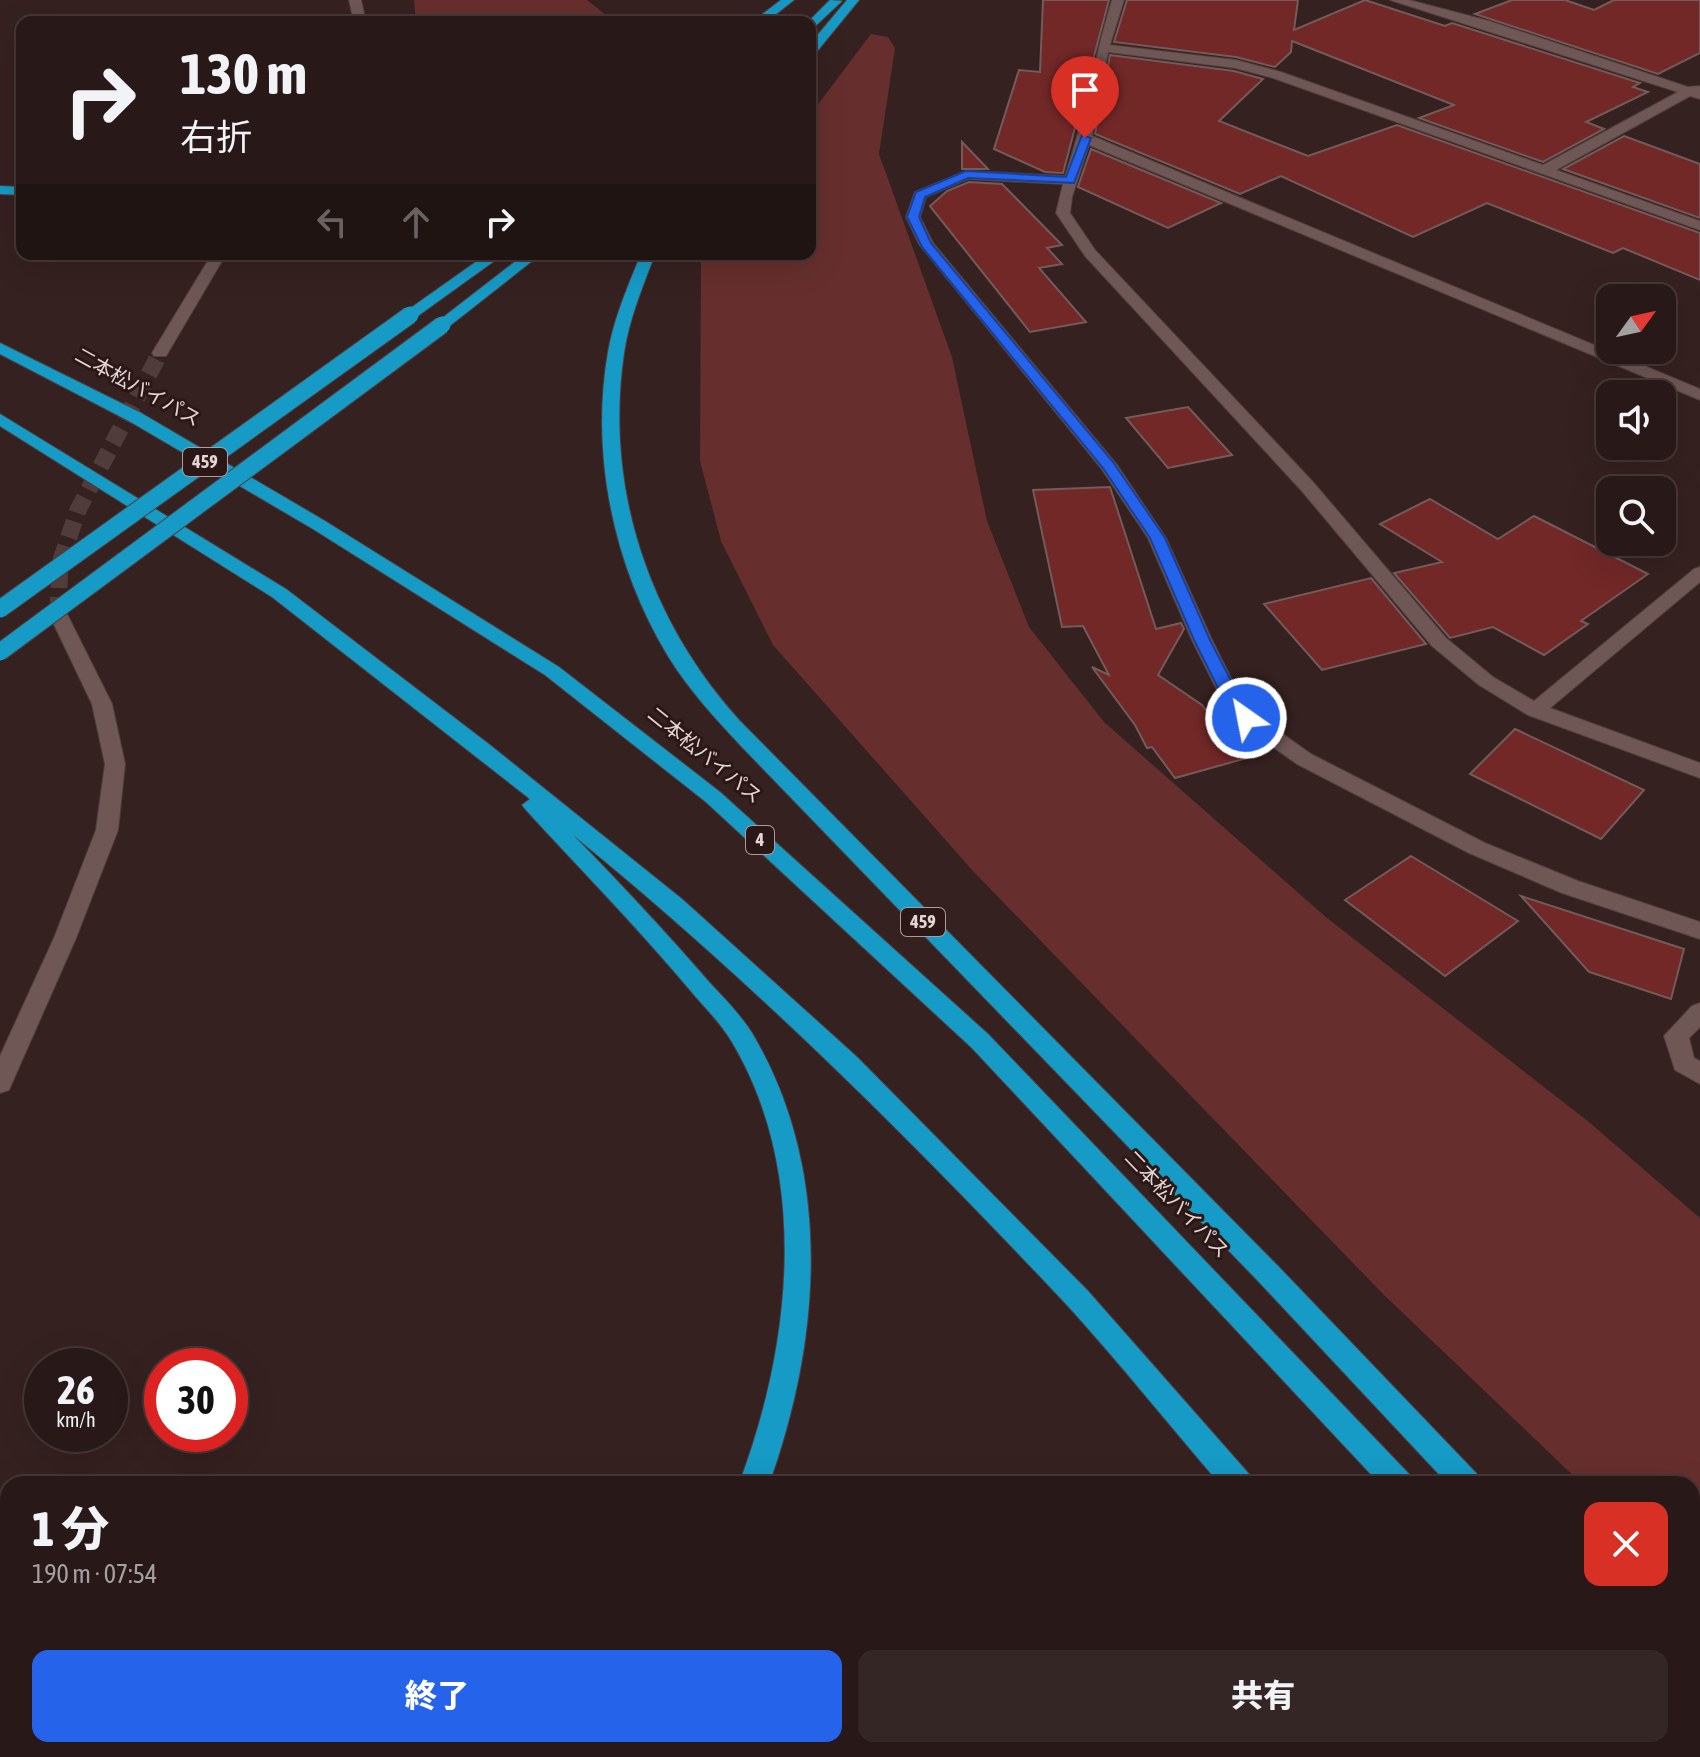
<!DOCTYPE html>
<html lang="ja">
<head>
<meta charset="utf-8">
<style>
	:root { --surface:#281918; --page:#342625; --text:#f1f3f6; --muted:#a5a0a2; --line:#443837; --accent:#2563eb }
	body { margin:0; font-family:"Asap Condensed","Noto Sans JP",sans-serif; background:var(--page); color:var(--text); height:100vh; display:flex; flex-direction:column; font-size:30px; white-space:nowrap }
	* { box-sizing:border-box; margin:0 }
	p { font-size:26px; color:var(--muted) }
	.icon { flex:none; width:44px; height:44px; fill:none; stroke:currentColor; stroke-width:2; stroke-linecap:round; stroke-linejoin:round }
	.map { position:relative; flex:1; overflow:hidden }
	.drawer { position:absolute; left:0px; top:1476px; width:1700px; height:282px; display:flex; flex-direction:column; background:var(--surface); border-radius:24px 24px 0 0; box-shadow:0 8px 32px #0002,0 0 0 2px var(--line) }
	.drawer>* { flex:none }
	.banner { position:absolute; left:16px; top:16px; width:800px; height:244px; border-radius:16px; box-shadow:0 8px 32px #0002,0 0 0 2px var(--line); background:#281918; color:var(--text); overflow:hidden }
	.needle { width:52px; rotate:57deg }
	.tools { position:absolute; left:1596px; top:284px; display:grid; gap:16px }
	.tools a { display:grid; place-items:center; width:80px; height:80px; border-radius:16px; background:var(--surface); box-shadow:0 8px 32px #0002,0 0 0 2px var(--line); font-size:40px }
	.speed { position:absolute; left:24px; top:1348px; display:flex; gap:16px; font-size:40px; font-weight:700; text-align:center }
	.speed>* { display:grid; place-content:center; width:104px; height:104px; border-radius:50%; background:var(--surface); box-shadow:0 8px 32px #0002,0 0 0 2px var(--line); line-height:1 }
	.speed small { font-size:20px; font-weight:400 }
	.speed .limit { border:12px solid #d22; background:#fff; color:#111 }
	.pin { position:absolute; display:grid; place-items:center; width:68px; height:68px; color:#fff; margin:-82px -34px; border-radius:50% 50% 50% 0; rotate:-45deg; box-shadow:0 0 8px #0007 }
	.pin .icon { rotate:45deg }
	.me { position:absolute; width:88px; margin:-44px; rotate:327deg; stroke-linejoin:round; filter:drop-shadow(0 0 6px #0008) }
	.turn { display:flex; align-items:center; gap:28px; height:168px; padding:0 32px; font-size:36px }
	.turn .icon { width:104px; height:104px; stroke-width:2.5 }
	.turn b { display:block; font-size:56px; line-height:68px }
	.lanes { display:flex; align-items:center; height:76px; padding:0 32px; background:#0003; justify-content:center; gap:40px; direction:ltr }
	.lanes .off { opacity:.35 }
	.round { display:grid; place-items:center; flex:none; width:84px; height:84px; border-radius:16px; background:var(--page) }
	.headline { display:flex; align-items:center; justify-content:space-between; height:136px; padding:0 32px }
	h1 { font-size:48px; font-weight:800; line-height:60px }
	.cta { display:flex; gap:16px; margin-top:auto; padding:16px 32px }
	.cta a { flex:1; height:92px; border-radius:16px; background:var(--accent); color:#fff; font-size:32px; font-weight:800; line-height:92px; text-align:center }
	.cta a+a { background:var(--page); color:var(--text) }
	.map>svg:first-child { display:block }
	.green { fill:#662f2d }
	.building { fill:#712827; stroke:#735b59; stroke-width:2 }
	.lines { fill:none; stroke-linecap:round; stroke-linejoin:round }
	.minor-tunnel { stroke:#4f3c3b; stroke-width:17; stroke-dasharray:17 9; stroke-linecap:butt }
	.minor-casing { stroke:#503f3e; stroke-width:2 }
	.trunk-casing { stroke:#503f3e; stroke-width:2 }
	.minor { fill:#6e5755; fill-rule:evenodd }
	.trunk { fill:#169ac6; fill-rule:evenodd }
	.trunk-bridge-casing { stroke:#503f3e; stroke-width:19; stroke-linecap:butt }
	.trunk-bridge { stroke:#169ac6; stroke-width:17 }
	.route { fill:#2563eb; stroke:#184099; stroke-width:2 }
	.labels { text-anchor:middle; stroke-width:6; stroke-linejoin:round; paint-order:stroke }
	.shield { fill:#2b1816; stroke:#ac9c9b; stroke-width:2 }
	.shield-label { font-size:18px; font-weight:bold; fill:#e3d5d4 }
	.street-label { font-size:20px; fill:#e3d5d4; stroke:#2b1816 }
</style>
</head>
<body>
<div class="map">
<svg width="1700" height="1757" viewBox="0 0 1700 1757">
	<rect width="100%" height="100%" fill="#352120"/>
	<g class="green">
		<path d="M414 0H587L615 22H416Z"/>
		<path d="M871 34 888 37 895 48 879 154 952 357 987 521 1029 627 1104 722 1327 918 1589 1122 1700 1218V1596L1692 1588V1484H1582L1383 1294 973 871 773 645 721 541 700 461 701 258 704 254H810V115Z"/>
	</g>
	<g class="building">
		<path d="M1043 0H1109L1063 173 1045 172 994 149 1019 70 1040 72Z"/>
		<path d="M1127 0H1298L1294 30 1365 0 1445 26 1452 23 1640 83 1633 87 1648 92 1586 122 1604 129 1543 162 1419 118 1454 105 1292 41 1291 52 1275 67 1236 57 1114 42Z"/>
		<path d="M1512 0H1565L1594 10 1614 0H1700V53L1658 74 1475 14Z"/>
		<path d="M1110 55 1234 71 1263 79 1219 121 1308 156 1397 125 1700 233V280L1623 248 1613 253 1487 203 1413 237 1281 176 1240 194 1095 134Z"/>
		<path d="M1624 136 1700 164V218L1563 169Z"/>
		<path d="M962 142 988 169H962Z"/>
		<path d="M1091 149 1221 203 1168 228 1078 187Z"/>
		<path d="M969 182 1002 184 1062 245 1047 248 1062 264 1039 268 1086 322 1030 332 930 206 947 191Z"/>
		<path d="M1188 407 1232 455 1168 468 1126 418Z"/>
		<path d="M1110 487 1156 629 1181 623 1184 629 1158 675 1202 705 1237 752 1247 758 1175 778 1152 747 1147 748 1135 725 1092 667 1109 675 1083 626 1062 627 1033 490Z"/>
		<path d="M1430 499 1498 539 1534 516 1648 574 1581 621 1588 624 1544 655 1493 627 1450 638 1394 573 1442 562 1380 524Z"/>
		<path d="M1371 578 1426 644 1322 670 1264 604Z"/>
		<path d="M1515 729 1644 790 1601 839 1470 774Z"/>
		<path d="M1411 856 1518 921 1445 976 1345 900Z"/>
		<path d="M1521 896 1684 949 1671 999 1589 972Z"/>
	</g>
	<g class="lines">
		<path class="minor-tunnel" d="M58 614 60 563 78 510 160 353"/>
		<g class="minor-casing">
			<g id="minor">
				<path d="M349 0H361L366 22H354Z"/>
				<path d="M1112 0H1124L1110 45 1236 60 1281 72 1543 165 1678 92 1390 0H1409L1489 21 1688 87 1700 86V99L1690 96 1556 170 1700 221V230L1273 78 1235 68 1108 52 1092 136 1700 389V400L1089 145 1072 197 1070 213 1095 250 1313 482 1446 638 1493 677 1534 701 1694 569 1700 567V582L1550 708 1700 763V778L1528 715 1479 685 1432 646 1301 490 1085 256 1056 213 1063 184 968 179 926 197 920 217 933 243 1117 465 1166 538 1212 640 1241 698 1253 713 1311 754 1485 843 1578 881 1700 922V939L1562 893 1469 853 1297 764 1239 723 1222 700 1192 640 1148 538 1101 468 919 244 906 217 915 192 966 171 1065 176C1085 118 1094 58 1112 0Z"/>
				<path d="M212 254H226L166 356H154L152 353Z"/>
				<path d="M58 608 67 614 112 704 125 764 118 830 76 938 12 1083 9 1090 0 1093V1056L54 938 96 830 105 764 92 704 49 614Z"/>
				<path d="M1700 1003V1027L1689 1038 1694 1058 1700 1061V1084L1675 1070 1664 1036 1692 1006Z"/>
				<path d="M0 1721 8 1724V1750H19L20 1757H0Z"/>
			</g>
		</g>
		<g class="trunk-casing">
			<g id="trunk">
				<path d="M781 0H794L766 22H752Z"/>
				<path d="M830 0 842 1 810 31 808 22Z"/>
				<path d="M847 0H859L814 55 810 56V44Z"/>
				<path d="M0 186 22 187V195L0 194Z"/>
				<path d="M487 254H504L415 318H405V312Z"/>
				<path d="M525 254H541L447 328H437V322Z"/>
				<path d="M641 254H655C643 286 629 319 624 353 604 488 649 621 740 721L1278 1266 1477 1474 1482 1484H1448L1259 1282 741 746C715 718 688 689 668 656 614 567 590 455 608 352 614 318 628 286 641 254Z"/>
				<path d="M0 343 141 413 325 521 559 667 720 792 988 1034 1409 1474 1414 1484H1380L972 1048 706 802 545 675 313 529 129 421 0 354Z"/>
				<path d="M0 414 286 589 490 745 682 899 857 1057 1088 1291 1249 1474 1254 1484H1220C1169 1425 1120 1363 1067 1305 911 1139 750 979 573 835 620 883 665 931 709 982 724 998 740 1014 752 1033 834 1171 821 1339 769 1484H739C791 1346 811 1175 732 1042 721 1023 704 1007 690 990 638 928 581 870 526 810L522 805 530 799 272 597 0 426Z"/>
				<path d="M1692 1711 1700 1714V1752L1692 1749Z"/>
				<path d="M481 1750H522L519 1757H478Z"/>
				<path d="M1454 1750H1489L1492 1757H1457Z"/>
				<path d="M1630 1750H1665L1668 1757H1633Z"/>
			</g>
		</g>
		<use href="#minor" class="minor"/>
		<use href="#trunk" class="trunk"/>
		<g class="trunk-bridge-casing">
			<g id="trunk-bridge">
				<path d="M0 609 410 315"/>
				<path d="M0 652 442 325"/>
			</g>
		</g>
		<use href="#trunk-bridge" class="trunk-bridge"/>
	</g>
	<path class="route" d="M1082 135 1091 138 1074 183 968 178 925 197 919 217 931 243 1113 462 1165 538 1210 640 1240 698 1255 718 1252 722H1240L1224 700 1194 640 1150 538 1103 468 922 247 907 217 916 192 966 171 1066 177Z"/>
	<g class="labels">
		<g class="shield">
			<rect x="183" y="448" width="44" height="28" rx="6"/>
			<rect x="746" y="826" width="28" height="28" rx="6"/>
			<rect x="901" y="908" width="44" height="28" rx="6"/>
		</g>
		<g class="shield-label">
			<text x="205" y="468">459</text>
			<text x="760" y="846">4</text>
			<text x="923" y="928">459</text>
		</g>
		<g class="street-label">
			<text transform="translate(138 387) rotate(29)" y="7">二本松バイパス</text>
			<text transform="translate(705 755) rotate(39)" y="7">二本松バイパス</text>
			<text transform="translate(1177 1204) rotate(46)" y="7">二本松バイパス</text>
		</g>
	</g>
</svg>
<div class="tools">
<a><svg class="needle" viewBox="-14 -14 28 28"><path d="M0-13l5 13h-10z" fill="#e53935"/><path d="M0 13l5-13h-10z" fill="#a5a0a2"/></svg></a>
<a><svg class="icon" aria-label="sound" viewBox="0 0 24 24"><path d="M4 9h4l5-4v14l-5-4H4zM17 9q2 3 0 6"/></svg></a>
<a><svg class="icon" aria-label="search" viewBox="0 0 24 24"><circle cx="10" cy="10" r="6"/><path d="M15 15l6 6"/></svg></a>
</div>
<div class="speed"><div>26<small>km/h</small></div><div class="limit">30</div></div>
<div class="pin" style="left:1085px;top:138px;background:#d93025"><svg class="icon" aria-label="arrive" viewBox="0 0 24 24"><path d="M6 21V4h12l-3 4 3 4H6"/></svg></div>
<svg class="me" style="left:1246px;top:718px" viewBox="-20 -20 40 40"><circle r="17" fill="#2563eb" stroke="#fff" stroke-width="3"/><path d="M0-11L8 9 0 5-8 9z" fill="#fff"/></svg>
<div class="banner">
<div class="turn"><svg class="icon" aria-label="right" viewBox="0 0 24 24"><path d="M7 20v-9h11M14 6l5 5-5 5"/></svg><div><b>130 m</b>右折</div></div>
<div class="lanes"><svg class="icon off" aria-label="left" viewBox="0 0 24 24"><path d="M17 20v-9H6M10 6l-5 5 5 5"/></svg><svg class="icon off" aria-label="ahead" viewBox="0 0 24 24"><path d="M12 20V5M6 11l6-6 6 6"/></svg><svg class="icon" aria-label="right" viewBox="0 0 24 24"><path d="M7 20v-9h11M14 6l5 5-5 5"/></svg></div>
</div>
<section class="drawer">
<div class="headline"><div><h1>1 分</h1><p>190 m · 07:54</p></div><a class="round" style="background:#d93025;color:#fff"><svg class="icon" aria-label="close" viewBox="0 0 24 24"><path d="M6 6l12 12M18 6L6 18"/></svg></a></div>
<div class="cta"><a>終了</a><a>共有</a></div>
</section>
</div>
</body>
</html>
